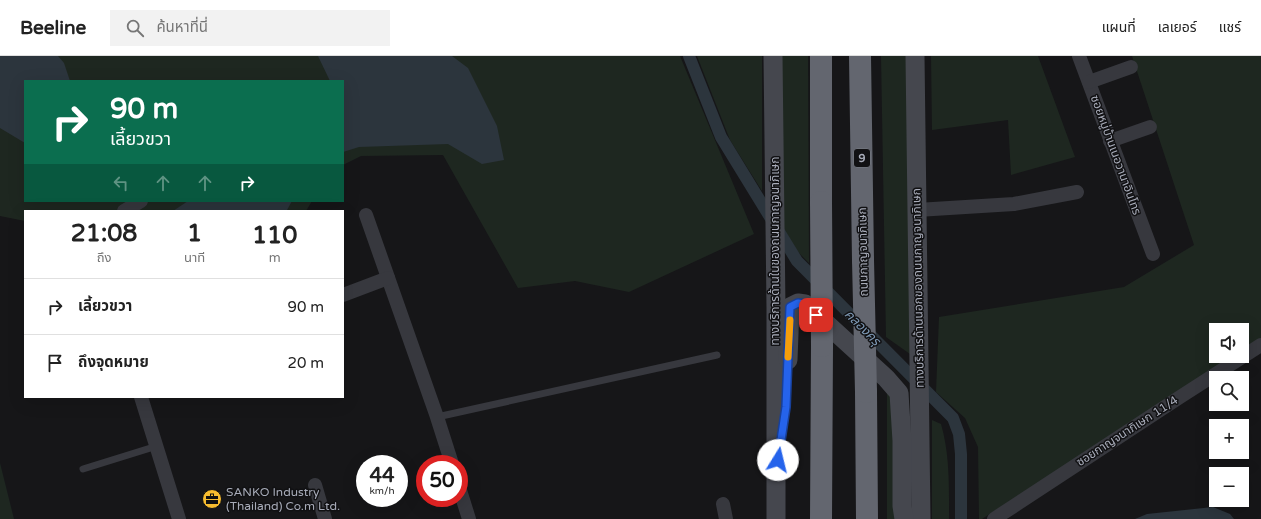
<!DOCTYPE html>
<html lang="th">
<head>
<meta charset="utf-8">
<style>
	:root { --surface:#fff; --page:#f2f2f2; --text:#222; --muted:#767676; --line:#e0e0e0 }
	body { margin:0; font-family:"Varela Round","Noto Sans Thai",sans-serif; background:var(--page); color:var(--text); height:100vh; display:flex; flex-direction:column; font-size:15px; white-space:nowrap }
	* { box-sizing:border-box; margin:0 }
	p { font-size:13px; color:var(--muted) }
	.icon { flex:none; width:22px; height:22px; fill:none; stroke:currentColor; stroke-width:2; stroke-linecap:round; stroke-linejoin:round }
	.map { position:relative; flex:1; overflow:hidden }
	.drawer { position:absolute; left:24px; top:154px; width:320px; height:188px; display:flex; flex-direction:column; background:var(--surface); border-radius:0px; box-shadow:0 4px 16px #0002 }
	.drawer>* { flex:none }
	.hud { position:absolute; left:24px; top:24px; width:320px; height:122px; border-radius:0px; box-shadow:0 4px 16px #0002; background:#0b6e4f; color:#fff; overflow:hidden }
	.tools { position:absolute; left:1209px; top:267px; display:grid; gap:8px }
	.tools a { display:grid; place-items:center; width:40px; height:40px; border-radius:0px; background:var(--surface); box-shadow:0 4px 16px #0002; font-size:20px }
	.speed { position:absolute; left:356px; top:399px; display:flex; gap:8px; font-size:20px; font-weight:700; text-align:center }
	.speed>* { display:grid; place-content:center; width:52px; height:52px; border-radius:50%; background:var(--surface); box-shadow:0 4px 16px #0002; line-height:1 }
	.speed small { font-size:10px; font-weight:400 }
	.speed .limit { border:6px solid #d22; background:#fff; color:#111 }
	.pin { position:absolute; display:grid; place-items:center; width:34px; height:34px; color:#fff; margin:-17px; border-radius:8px; box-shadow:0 2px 6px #0006 }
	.me { position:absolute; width:44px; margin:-22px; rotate:9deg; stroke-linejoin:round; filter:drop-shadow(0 0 3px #0008) }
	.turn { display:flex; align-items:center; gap:14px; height:84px; padding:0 20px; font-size:18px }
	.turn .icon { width:52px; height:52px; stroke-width:2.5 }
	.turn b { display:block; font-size:28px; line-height:34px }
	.lanes { display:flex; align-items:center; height:38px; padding:0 20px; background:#0003; justify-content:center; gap:20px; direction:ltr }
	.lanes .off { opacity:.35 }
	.eta { display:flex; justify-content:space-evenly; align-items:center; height:68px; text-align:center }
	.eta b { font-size:24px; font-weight:800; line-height:28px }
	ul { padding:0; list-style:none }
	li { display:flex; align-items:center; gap:12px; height:56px; padding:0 20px; border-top:1px solid var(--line) }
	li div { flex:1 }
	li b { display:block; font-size:15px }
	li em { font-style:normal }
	header { display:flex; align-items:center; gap:24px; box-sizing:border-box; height:56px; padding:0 20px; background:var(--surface); border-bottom:1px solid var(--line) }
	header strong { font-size:19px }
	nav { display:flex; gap:22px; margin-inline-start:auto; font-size:14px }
	.search { width:280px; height:36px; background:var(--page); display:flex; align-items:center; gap:10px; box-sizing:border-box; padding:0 14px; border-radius:0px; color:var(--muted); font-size:15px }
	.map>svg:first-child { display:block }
	.green { fill:#1e2720 }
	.water { fill:#2c353d }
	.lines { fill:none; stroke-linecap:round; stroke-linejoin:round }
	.canal { stroke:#2c353d; stroke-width:12 }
	.service { stroke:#37383e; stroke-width:7 }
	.minor { stroke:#37383e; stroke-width:14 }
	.secondary { stroke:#45474e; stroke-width:19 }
	.motorway { stroke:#63666f; stroke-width:22 }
	.motorway-bridge { stroke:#63666f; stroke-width:22 }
	.route-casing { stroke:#184099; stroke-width:10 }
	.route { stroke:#2563eb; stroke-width:7 }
	.slow { stroke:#f59e0b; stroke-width:7 }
	.labels { text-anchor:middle; stroke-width:3; stroke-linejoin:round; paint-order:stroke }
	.shield { fill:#111113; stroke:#7b7e87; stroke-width:1 }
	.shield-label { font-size:11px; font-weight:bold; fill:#a8acb9 }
	.street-label { font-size:12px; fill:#a8acb9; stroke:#111113 }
	.poi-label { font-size:12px; fill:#a8acb9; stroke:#111113; text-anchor:start }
	.water-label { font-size:13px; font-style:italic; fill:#7e99b5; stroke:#111113 }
</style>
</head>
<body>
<header>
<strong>Beeline</strong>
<div class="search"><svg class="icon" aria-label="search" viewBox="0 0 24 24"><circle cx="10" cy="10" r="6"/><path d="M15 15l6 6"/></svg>ค้นหาที่นี่</div>
<nav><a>แผนที่</a><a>เลเยอร์</a><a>แชร์</a></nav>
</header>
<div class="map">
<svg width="1261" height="463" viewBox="0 0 1261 463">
	<rect width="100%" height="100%" fill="#161618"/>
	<g class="green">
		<path d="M0 0H680L754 178 629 236 575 225 518 232 443 99 361 100 343 109V25H25V145H312L306 155H25V165L0 160Z"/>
		<path d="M697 0H762V135L730 84Z"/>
		<path d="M779 0H808L809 207 796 194 783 177Z"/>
		<path d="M881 0H910V298L886 281Z"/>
		<path d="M931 0H1038L1075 101 1011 119 1008 64 932 74Z"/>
		<path d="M1132 0H1261V283L1242 295V274H1216V300H1234L982 463H979L978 391 965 362 936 336 939 261 1124 231 1194 189Z"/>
		<path d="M887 334 894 336 899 463H887Z"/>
		<path d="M932 364 941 368C950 399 949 431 949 463H932Z"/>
		<path d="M0 407 14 463H0Z"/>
	</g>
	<g class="water">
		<path d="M0 0H58L64 7 70 25H25V87L0 72Z"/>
		<path d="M318 0H452L468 12 497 70 504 104 482 108 448 88 359 91 343 96V25H330Z"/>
		<path d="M188 145H292L287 154 284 155H173Z"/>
		<path d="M1213 451 1230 458 1234 463H1135L1147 458Z"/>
	</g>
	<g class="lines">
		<path class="canal" d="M689 0 721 81 797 205 953 362 959 378 961 398V463"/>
		<g class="service">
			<path d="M437 361 717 299"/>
			<path d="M83 413 157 390"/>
		</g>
		<g class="minor">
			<path d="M1079 0 1153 198"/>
			<path d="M1089 26 1131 11"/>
			<path d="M1110 85 1150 71"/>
			<path d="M917 154 1014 148 1077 136"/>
			<path d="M124 155 141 145"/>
			<path d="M366 159 437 361 452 408"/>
			<path d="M343 239 388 222"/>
			<path d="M141 341 179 463"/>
			<path d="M315 429 325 463"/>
			<path d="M459 431 469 463"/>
			<path d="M723 448 726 463"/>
			<path d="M994 463 1180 341 1261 289"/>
		</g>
		<g class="secondary">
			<path d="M773 0 776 253V463"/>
			<path d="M915 0 921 463"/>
			<path d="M788 304 790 251 798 247 805 248 886 322 899 337 902 385V450L904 463"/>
		</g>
		<g class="motorway">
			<path d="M860 0 863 204"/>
			<path d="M821 146V0"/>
			<path d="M866 336 867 463"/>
			<path d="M821 463 822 290"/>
		</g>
		<g class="motorway-bridge">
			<path d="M821 146 822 290"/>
			<path d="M863 204 866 336"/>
		</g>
	</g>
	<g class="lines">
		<g class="route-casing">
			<path id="route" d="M778 404 786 351 790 251 798 247 805 248 816 259"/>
		</g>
		<use href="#route" class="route"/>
		<path class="slow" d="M788 301 790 264"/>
	</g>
	<defs>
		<g id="office-disc" transform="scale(1)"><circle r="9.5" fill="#f8bd2f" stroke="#111113"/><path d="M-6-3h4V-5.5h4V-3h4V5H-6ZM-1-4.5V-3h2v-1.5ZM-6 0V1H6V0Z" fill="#111"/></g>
	</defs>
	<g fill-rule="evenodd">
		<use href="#office-disc" x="212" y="443"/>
	</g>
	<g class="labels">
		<rect class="shield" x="854" y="93" width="16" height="18" rx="3"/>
		<g class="shield-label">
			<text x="862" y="106">9</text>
		</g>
		<g class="street-label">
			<text transform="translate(1116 99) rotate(70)" y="4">ซอยหมู่บ้านเนอวานาอินโทร</text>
			<text transform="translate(775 195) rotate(-90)" y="4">ทางบริการด้านในของถนนกาญจนาภิเษก</text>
			<text transform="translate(863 196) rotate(-91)" y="4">ถนนกาญจนาภิเษก</text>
			<text transform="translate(918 232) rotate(-91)" y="4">ทางบริการด้านนอกของถนนกาญจนาภิเษก</text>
			<text transform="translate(1127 375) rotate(-33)" y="4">ซอยกาญจนาภิเษก 11/4</text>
		</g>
		<g class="poi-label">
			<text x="226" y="440">SANKO Industry<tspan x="226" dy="14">(Thailand) Co.m Ltd.</tspan></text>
		</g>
		<g class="water-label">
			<text transform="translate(863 271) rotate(45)" y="5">คลองครุ</text>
		</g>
	</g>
</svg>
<div class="tools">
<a><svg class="icon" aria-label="sound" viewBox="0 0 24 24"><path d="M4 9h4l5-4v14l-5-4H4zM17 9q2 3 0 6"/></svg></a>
<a><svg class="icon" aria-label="search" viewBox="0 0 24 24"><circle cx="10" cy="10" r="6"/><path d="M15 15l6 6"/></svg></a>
<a>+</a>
<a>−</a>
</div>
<div class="speed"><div>44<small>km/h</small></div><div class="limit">50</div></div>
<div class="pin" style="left:816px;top:259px;background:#d93025"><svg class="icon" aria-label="arrive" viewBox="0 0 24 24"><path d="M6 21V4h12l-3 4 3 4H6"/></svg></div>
<svg class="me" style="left:778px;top:404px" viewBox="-20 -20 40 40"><circle r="19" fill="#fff"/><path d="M0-13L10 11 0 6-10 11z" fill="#2563eb"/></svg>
<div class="hud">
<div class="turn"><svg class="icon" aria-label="right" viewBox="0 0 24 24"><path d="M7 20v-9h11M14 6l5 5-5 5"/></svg><div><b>90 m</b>เลี้ยวขวา</div></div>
<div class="lanes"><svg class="icon off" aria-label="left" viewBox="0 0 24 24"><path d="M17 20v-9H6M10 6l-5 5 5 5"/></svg><svg class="icon off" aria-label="ahead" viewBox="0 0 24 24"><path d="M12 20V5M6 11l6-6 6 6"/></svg><svg class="icon off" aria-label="ahead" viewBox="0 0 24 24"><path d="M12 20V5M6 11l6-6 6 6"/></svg><svg class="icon" aria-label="right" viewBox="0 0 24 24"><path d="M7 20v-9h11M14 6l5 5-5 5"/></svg></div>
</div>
<section class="drawer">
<div class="eta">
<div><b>21:08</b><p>ถึง</p></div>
<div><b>1</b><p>นาที</p></div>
<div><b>110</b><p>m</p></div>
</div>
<ul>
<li><svg class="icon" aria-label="right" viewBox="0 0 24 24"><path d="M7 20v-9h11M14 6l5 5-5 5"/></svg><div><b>เลี้ยวขวา</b></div><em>90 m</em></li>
<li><svg class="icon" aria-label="arrive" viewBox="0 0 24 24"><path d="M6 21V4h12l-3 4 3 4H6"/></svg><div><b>ถึงจุดหมาย</b></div><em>20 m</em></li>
</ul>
</section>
</div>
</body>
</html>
